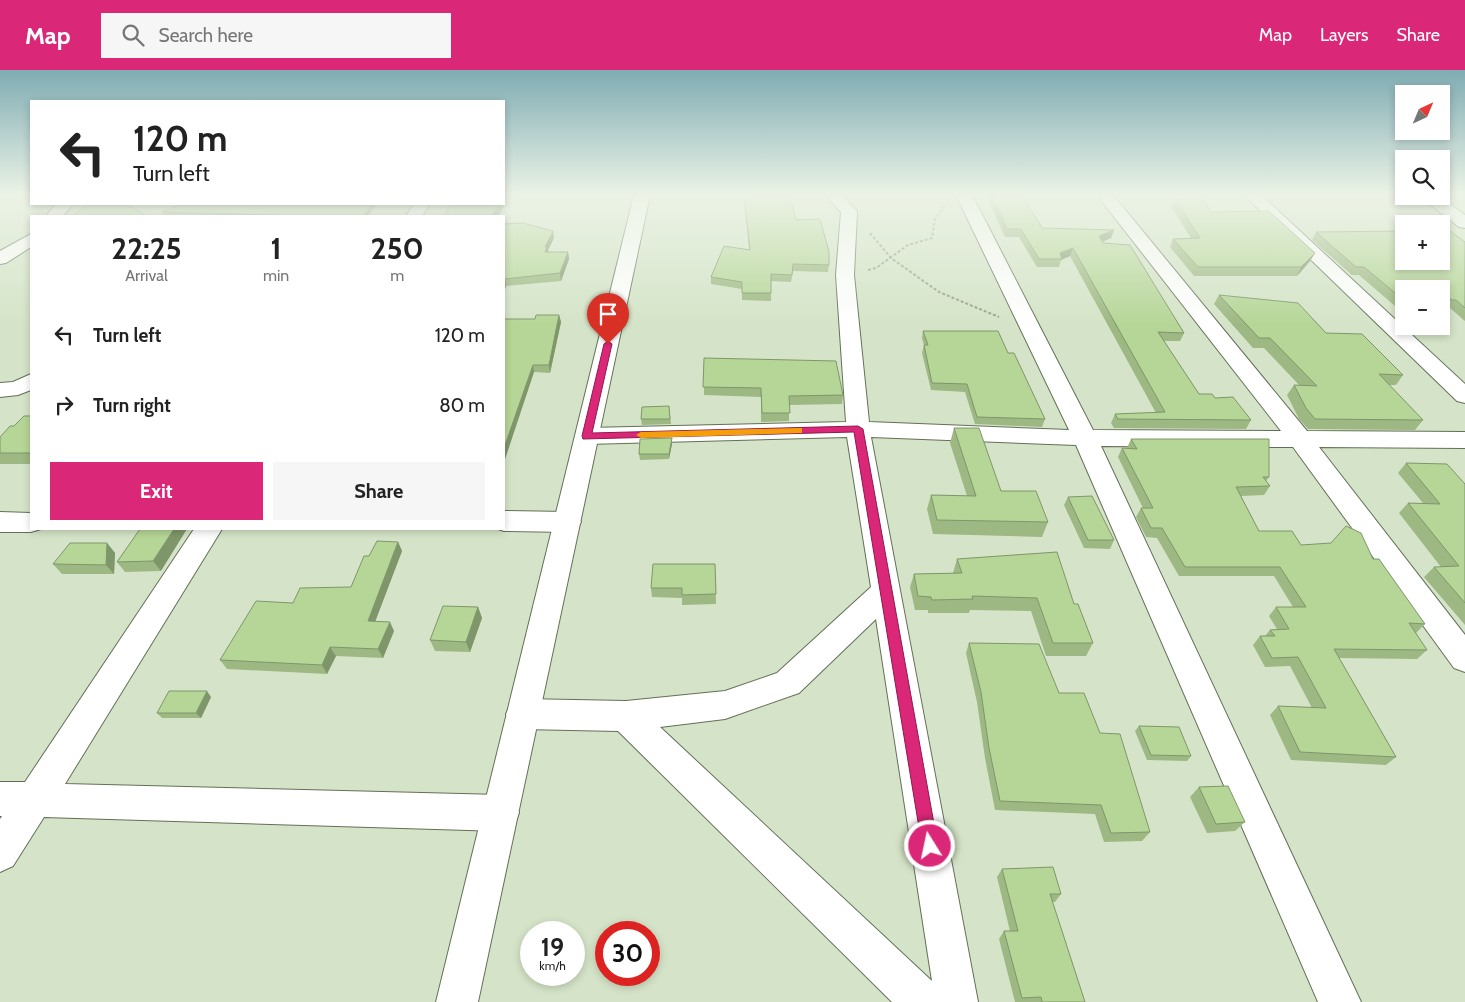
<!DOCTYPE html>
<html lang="en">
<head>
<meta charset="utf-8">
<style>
	:root { --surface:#fff; --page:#f6f6f6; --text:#222; --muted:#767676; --accent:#db2777 }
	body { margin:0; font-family:Cabin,sans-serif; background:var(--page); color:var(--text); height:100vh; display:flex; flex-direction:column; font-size:19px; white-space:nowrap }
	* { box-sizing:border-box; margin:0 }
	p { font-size:16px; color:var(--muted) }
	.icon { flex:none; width:28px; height:28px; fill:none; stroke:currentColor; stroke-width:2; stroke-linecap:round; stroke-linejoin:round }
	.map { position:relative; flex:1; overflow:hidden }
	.details { position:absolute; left:30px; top:145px; width:475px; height:315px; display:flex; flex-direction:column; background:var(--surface); border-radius:0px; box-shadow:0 2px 8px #0003 }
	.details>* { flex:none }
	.guide { position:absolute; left:30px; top:30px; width:475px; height:105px; border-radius:0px; box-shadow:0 2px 8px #0003; background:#fff; color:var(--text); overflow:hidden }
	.needle { width:32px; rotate:44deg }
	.fabs { position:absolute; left:1395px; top:15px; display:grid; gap:10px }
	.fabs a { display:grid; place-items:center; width:55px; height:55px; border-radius:0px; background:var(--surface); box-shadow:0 2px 8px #0003; font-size:25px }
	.speed { position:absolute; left:520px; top:851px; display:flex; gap:10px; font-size:25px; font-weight:700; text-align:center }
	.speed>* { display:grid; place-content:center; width:65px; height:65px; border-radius:50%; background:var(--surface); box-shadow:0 2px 8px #0003; line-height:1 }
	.speed small { font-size:12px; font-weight:400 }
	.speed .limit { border:8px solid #d22; background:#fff; color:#111 }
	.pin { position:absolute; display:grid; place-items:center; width:42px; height:42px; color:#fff; margin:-51px -21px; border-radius:50% 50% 50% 0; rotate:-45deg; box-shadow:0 0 5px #0007 }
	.pin .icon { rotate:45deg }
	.me { position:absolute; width:55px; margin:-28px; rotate:350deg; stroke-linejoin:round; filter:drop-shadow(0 0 4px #0008) }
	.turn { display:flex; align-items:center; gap:18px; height:105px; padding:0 20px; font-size:22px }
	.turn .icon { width:65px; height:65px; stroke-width:2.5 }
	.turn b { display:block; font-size:35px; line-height:42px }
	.eta { display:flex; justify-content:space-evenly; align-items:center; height:85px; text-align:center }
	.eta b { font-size:30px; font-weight:700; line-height:35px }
	.cta { display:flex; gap:10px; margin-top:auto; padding:10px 20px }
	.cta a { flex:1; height:58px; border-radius:0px; background:var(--accent); color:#fff; font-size:20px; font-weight:700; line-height:58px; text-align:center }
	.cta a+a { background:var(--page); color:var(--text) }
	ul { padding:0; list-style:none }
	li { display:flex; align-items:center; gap:15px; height:70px; padding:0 20px }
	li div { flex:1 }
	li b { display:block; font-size:19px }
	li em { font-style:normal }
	header { display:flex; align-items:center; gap:30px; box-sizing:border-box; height:70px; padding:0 25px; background:var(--accent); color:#fff }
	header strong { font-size:24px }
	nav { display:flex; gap:28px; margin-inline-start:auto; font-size:18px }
	.search { width:350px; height:45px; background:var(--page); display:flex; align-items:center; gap:12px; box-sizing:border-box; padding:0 18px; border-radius:0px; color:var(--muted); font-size:19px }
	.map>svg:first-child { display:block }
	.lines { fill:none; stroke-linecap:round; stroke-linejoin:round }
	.minor-casing { stroke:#637057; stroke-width:2 }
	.tertiary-casing { stroke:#637057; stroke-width:2 }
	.path { stroke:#96a28c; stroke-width:2; stroke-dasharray:3 2; stroke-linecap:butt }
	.minor { fill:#fff; fill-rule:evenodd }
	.tertiary { fill:#fff; fill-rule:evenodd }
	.wall { fill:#9db882 }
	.shaded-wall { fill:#7f966a }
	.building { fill:#b6d697; stroke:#7f966a }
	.route { fill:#db2777; stroke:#8e194d }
	.slow { fill:#f59e0b }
</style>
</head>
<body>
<header>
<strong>Map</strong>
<div class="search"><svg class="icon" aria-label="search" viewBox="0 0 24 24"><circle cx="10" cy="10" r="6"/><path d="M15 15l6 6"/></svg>Search here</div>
<nav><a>Map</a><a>Layers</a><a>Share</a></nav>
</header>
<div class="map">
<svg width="1465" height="932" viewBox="0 0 1465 932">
	<rect width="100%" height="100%" fill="#d5e4c8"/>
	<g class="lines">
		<g class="minor-casing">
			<g id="minor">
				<path d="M825 125H842L857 141 854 205 869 352 1069 360 956 125H972L1093 360 1281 361 1097 125H1113L1307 361 1465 362V378L1319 377 1465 565V602L1454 598 1293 377 1101 376 1361 932H1318L1076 375 871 367 978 932H892L618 661 523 659 511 654 506 644 511 634 523 629 626 631 725 621 777 603 871 517 847 367 587 374 578 371 575 366 578 361 587 358 846 352 836 205 841 142ZM876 549 932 911 660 657 725 649 799 623Z"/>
				<path d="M1244 125H1261L1465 314V333L1457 331Z"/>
				<path d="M1419 126H1438L1465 145V158L1459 157Z"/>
				<path d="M56 134H73L63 146H46Z"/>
				<path d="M414 134H430L422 146H406Z"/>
				<path d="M31 164V177L6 193 0 194V181Z"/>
				<path d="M31 304V320L18 325 0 327V313L13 312Z"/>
				<path d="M504 441 567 442 577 445 581 452 577 459 567 462 504 461 498 459H504Z"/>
				<path d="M0 442 31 443V459H41L31 462H0Z"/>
				<path d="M194 459H222L65 714 501 725 514 731 519 743 514 755 501 761 44 747 13 796 0 802V749L2 746H0V712H25Z"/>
			</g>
		</g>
		<g class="tertiary-casing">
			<path id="tertiary" d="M634 125H650L478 932H436Z"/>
		</g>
		<g class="path">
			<path d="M870 163 891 188 939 222 999 247"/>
			<path d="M868 200 876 198 908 175 932 168 935 149 946 134"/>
		</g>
		<use href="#minor" class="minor"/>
		<use href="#tertiary" class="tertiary"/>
	</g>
	<g class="wall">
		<path d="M744 125 796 150 829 195 828 202 793 201 791 212 771 211V231L742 230V219L711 214V207L749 179 744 131Z"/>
		<path d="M989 125H1022L1042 158 1114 160 1111 168 1102 172 1184 263 1180 271H1164L1199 324 1215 328 1251 350 1246 359 1114 358 1111 353 1115 344 1156 343 1070 186 1061 190 1059 197H1037L1019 167H1005L988 130Z"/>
		<path d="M1175 129 1212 142 1315 183 1310 191 1297 206H1194L1170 177 1173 169 1191 168 1171 137Z"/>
		<path d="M377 134 368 146H164L162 142Z"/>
		<path d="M504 154 554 168 548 180V182H568L569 189 561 211 506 216 504 222Z"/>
		<path d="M1316 162 1465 172V251L1450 238H1446L1441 235V219H1404V235L1395 236 1359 205H1352L1312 170Z"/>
		<path d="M1219 225 1326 263 1403 305 1396 315H1389L1423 350 1415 360 1308 359 1299 349 1287 325 1294 315 1300 316 1264 278H1253L1214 234Z"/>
		<path d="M559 245 561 252 550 303 534 302 504 392 535 249Z"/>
		<path d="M923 261 1008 283 1045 349 1042 357 975 354 965 322 931 320 922 283 924 275 922 268Z"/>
		<path d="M704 288 843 325 842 334 789 335V351L761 352V327L704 325Z"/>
		<path d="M669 336 671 354 642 355 641 349Z"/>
		<path d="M31 346V394H0V367L14 356Z"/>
		<path d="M954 358 1001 421 1048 452 1042 467 933 464 927 439 931 425 967 426 950 373Z"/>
		<path d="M672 368V374L669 389 640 390 639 384Z"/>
		<path d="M1131 369 1269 407 1266 411 1270 416 1264 425 1241 426 1259 461 1301 475 1373 489 1425 554 1416 563 1427 580 1417 589 1339 588 1396 687 1386 695 1291 690 1270 645 1278 636 1312 638 1290 596 1265 597 1253 575 1260 566H1265L1270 560 1277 559 1269 546 1276 537H1293L1274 506H1179L1157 468 1146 467 1136 447 1141 438H1143L1118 387 1122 378H1127Z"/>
		<path d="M1406 393 1465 414V555L1424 507 1434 497H1441L1399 443 1408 433H1423L1398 403Z"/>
		<path d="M1068 427 1114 470 1110 479 1084 478 1064 435Z"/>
		<path d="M140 459 161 501 125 502 117 492Z"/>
		<path d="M398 472 402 481 375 551 394 561 383 588 336 586 327 604 227 599 220 590 293 533 351 517 369 486Z"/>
		<path d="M107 473 115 483 114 504H62L53 494Z"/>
		<path d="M957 489 1074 534 1093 573 1086 586H1046L1031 541 970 540 969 543H928V540H915L910 517 914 504 953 503Z"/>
		<path d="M715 494 716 534 682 535V528L652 527 651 518Z"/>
		<path d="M478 537 482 548 470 582 435 581 430 570Z"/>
		<path d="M969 573 1059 623 1100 663 1150 762 1142 771 1104 772 1095 744 995 740 985 688 977 632 966 583Z"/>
		<path d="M211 627 201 648H162L157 643Z"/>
		<path d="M1139 656 1191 686 1187 691 1147 690 1135 661Z"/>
		<path d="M1199 717 1245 752 1235 761 1207 763 1190 727Z"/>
		<path d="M1002 799 1061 824 1055 832H1052L1085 932H1015L999 869 1004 861H1010L997 807Z"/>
	</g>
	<g class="shaded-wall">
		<path d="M504 131 505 135 498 146H492L500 134H504Z"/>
		<path d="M372 134H377L368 146H359Z"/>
		<path d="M1114 160 1111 168 1097 174 1099 166Z"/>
		<path d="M553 161 554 168 548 180 549 184 547 189 545 177Z"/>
		<path d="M1073 178 1070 186 1061 190 1060 183Z"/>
		<path d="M568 182 569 189 561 211 560 203Z"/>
		<path d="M1315 183 1310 191 1297 206 1301 197Z"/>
		<path d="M505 209 506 216 504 222V211Z"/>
		<path d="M559 245 561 252 550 303 549 295Z"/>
		<path d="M533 295 534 302 504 392V378Z"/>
		<path d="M672 368V374L669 389V384Z"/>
		<path d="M174 459H187L161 501 153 491Z"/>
		<path d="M398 472 402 481 372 560 368 551Z"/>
		<path d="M107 473 115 483 114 504 106 495Z"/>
		<path d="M478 537 482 548 470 582 466 572Z"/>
		<path d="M390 552 394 561 383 588 378 579Z"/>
		<path d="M330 577 336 586 327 604 322 595Z"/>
		<path d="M207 621 211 627 201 648 196 643Z"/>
	</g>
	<g class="building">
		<path d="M744 125H790L796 150 820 149 829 182V195L793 194 792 205 771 204V223H742V212L711 207 724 176 750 180Z"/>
		<path d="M991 125H1022L1042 158 1114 160 1099 166 1103 173 1130 175 1184 263 1158 262 1199 324H1212L1215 328 1233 327 1251 350 1118 349 1115 344 1165 342 1073 178 1060 183 1062 189H1039L1021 159H1007Z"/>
		<path d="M1175 129 1202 130 1212 142 1269 141 1315 183 1301 197H1198L1173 169 1200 168Z"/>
		<path d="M88 134H127L146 146H72Z"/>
		<path d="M182 134H372L363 146H308L162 142Z"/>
		<path d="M452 134H500L492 146H444Z"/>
		<path d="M523 153 553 161 545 177H547L545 182H568L560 203 505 209 504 211V154Z"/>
		<path d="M1404 161V191H1441V161H1450L1465 172V238L1456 230H1452L1447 226H1441V219H1404V227H1400L1364 197H1356L1316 162Z"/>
		<path d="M1219 225 1298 233 1326 263 1362 264 1403 305 1379 304 1423 350 1315 349 1306 338 1294 315 1317 316 1270 268H1259Z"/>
		<path d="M536 245H559L549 295H533L504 378V249H535Z"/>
		<path d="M923 261H998L1008 283H1014L1045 349 977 347 967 314 932 313 924 275H928Z"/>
		<path d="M704 288 836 291 843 325 789 326 790 343H762L761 318 703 317Z"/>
		<path d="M669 336 670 349H641L642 337Z"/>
		<path d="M24 346H31V383H0V367L10 356H14Z"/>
		<path d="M954 358H979L1001 421H1036L1048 452 937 450 931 425 976 426Z"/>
		<path d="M672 368 669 384H639L640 369Z"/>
		<path d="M1131 369H1269V407H1263L1270 416 1236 417 1259 461H1292L1301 475 1331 473 1346 456 1361 463 1373 489H1379L1386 499 1425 554 1409 553 1427 580 1334 579 1396 687 1300 682 1278 636 1326 638 1298 587 1272 588 1260 566H1275L1270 560 1289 559 1276 537H1306L1280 497H1185L1162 458H1151L1141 438H1153L1122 378 1137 379Z"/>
		<path d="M1406 393 1447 394 1465 414V533L1434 497 1459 496 1408 433 1440 434Z"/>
		<path d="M1092 426 1114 470H1088L1068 427Z"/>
		<path d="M140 459H174L153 491 117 492Z"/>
		<path d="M377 471 398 472 368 551 390 552 378 579 330 577 322 595 220 590 256 531 293 533 300 518 351 517 364 486H369Z"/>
		<path d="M70 473H107L106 495 53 494Z"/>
		<path d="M1057 482 1074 534H1078L1093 573H1053L1037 528 972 526 973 529 932 530 931 527 918 526 914 504 962 503 957 489Z"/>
		<path d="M653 494H715L716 524 682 525V518H651Z"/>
		<path d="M443 536 478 537 466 572 430 570Z"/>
		<path d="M969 573 1039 574 1059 623H1084L1100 663 1120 664 1150 762 1111 763 1101 735 1000 731 989 678 981 622Z"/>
		<path d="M169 621H207L196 643H157Z"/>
		<path d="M1139 656 1179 657 1191 686 1151 685Z"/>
		<path d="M1228 716 1245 752 1216 754 1199 717Z"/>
		<path d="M1053 797 1061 824H1050L1085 932H1042L1041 927 1022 928 1004 861H1018L1002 799Z"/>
	</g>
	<linearGradient id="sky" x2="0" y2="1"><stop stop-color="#7facb3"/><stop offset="0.49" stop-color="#ecf3e6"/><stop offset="1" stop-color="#ecf3e6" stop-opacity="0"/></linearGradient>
	<rect width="1465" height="255" fill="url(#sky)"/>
	<path class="route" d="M608 271 612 274 592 363 858 356 863 359 938 776 935 781 930 783 924 781 922 776 854 362 583 369 582 366 604 274Z"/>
	<path class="slow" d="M798 358H802V363L641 368 636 365 641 362Z"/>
</svg>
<div class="fabs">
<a><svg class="needle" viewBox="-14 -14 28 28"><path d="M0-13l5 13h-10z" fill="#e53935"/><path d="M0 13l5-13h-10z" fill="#767676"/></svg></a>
<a><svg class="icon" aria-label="search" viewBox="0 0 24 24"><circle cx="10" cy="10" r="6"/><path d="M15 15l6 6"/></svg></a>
<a>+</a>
<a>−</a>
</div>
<div class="speed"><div>19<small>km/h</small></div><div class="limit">30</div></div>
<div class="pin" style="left:608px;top:274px;background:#d93025"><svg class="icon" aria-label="arrive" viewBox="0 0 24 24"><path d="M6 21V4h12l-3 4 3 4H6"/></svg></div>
<svg class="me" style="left:930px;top:776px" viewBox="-20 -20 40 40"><circle r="17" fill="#db2777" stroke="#fff" stroke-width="3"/><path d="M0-11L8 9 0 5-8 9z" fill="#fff"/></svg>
<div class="guide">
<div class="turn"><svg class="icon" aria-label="left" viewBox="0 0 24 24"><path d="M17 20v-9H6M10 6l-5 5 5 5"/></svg><div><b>120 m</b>Turn left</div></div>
</div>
<section class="details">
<div class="eta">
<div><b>22:25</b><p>Arrival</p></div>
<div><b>1</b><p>min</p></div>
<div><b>250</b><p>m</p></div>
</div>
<ul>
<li><svg class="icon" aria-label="left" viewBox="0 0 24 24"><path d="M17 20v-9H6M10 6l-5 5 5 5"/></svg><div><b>Turn left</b></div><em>120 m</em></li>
<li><svg class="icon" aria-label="right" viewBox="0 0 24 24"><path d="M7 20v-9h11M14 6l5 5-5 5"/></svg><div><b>Turn right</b></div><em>80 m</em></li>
</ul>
<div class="cta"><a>Exit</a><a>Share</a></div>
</section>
</div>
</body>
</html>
